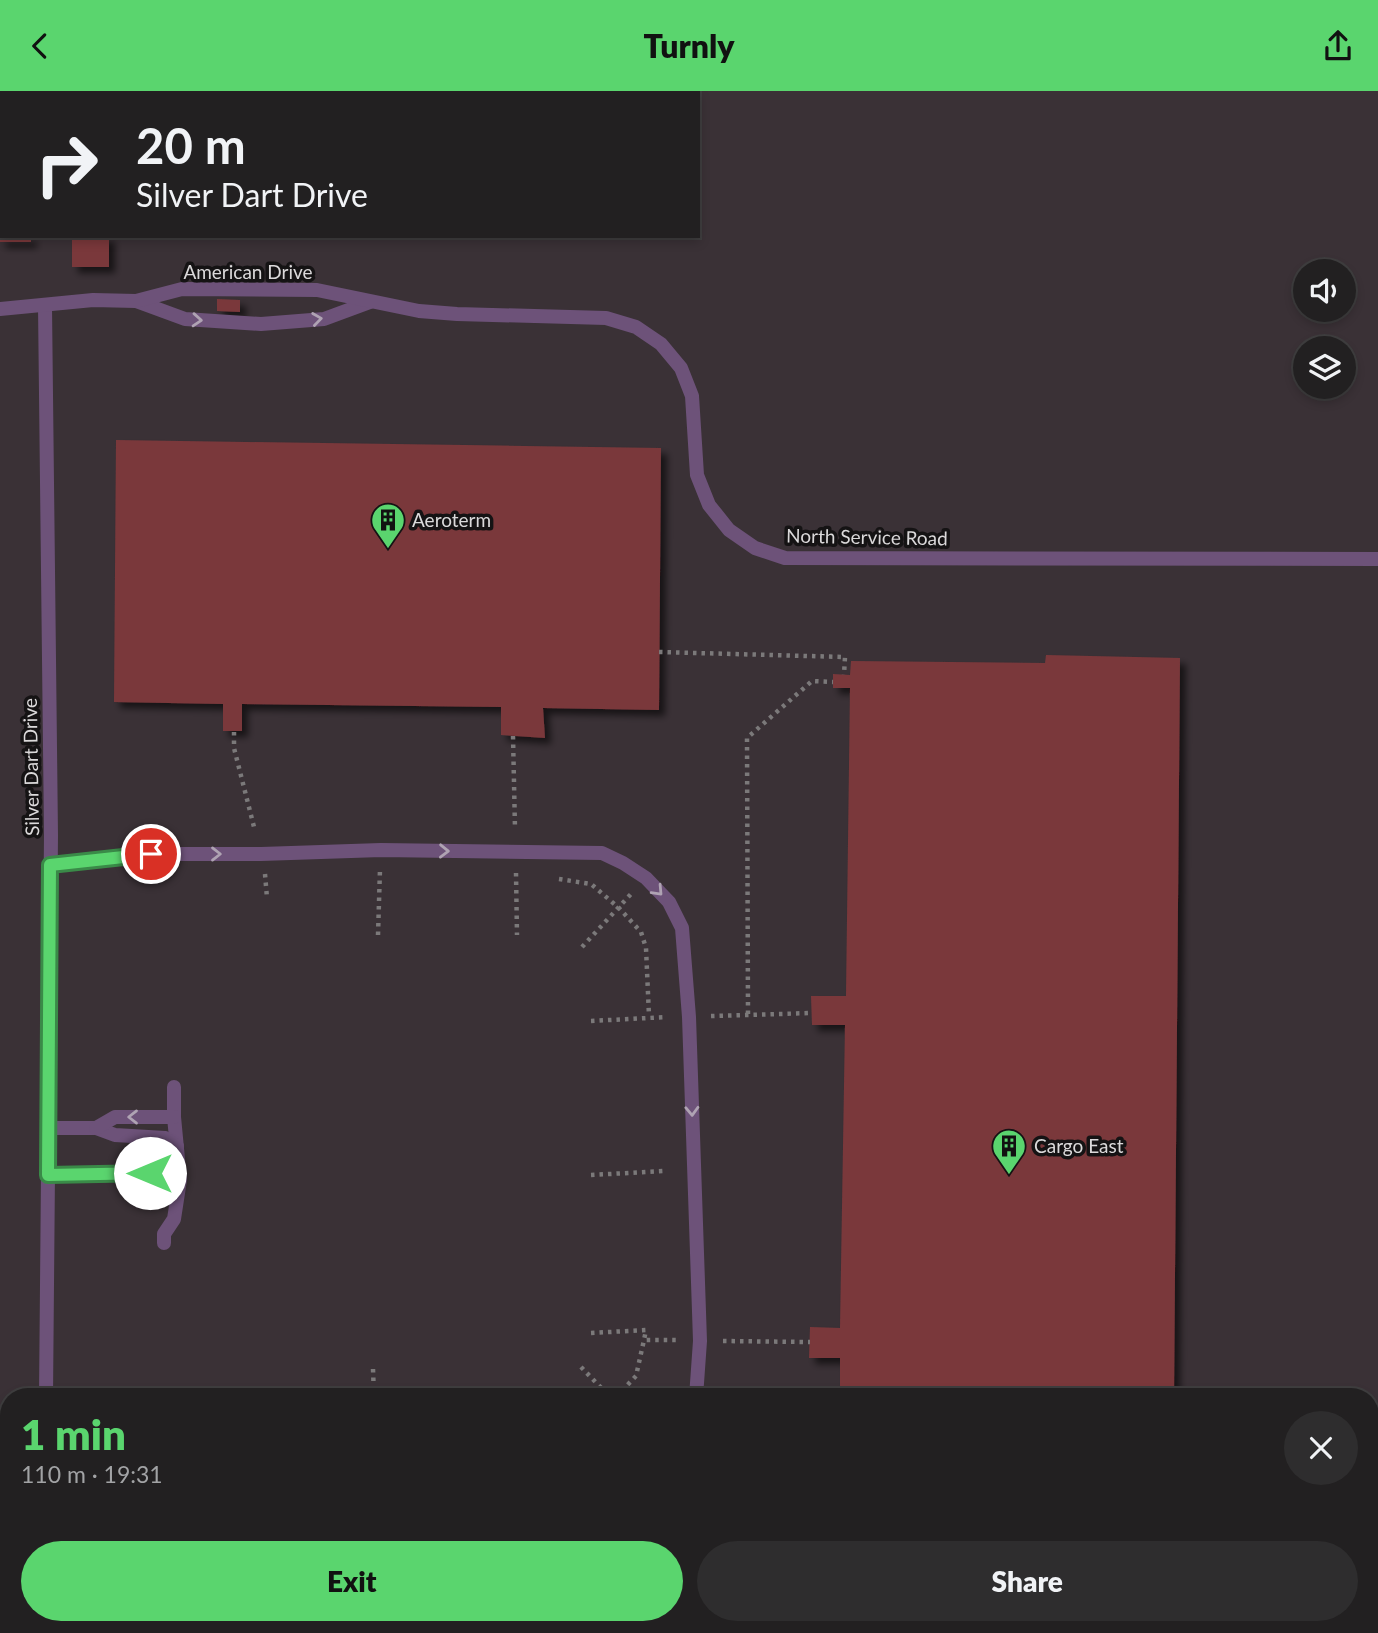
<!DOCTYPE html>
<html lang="en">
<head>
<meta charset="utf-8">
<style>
	:root { --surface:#222021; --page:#2e2d2e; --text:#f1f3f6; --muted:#a2a3a5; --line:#3f3e3f; --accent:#5ad56e }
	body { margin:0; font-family:Lato,sans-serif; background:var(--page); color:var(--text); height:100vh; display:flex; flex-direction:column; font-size:26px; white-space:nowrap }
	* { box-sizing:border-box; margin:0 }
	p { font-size:23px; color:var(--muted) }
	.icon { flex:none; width:38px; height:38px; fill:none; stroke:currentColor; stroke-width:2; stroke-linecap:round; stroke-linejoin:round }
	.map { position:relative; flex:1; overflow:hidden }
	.details { position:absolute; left:0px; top:1297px; width:1379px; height:247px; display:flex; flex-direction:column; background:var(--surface); border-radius:28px 28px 0 0; box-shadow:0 4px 10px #0003,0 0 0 2px var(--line) }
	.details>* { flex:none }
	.top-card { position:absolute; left:0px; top:0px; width:700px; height:147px; box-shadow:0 4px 10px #0003,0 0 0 2px var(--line); background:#222021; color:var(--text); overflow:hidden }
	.buttons { position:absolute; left:1293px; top:168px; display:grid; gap:14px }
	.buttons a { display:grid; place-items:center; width:63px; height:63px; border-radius:50%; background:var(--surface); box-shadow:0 4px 10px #0003,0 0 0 2px var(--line); font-size:35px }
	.pin { position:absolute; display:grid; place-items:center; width:60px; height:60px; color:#fff; margin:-30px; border:4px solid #fff; border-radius:50%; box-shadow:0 2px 7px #0007 }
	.me { position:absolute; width:77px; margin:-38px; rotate:270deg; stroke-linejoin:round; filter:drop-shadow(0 0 5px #0008) }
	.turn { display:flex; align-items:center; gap:24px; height:147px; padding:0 21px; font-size:32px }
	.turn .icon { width:91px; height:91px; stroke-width:2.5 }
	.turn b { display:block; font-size:49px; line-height:60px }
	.round { display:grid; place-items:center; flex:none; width:74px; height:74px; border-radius:37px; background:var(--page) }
	.summary { display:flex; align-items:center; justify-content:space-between; height:119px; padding:0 21px }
	h1 { font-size:42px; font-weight:800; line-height:52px; color:var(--accent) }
	.action { display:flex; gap:14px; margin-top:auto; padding:14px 21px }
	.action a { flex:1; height:80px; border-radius:42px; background:var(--accent); color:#111; font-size:28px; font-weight:800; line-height:80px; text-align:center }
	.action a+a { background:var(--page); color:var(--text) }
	header { display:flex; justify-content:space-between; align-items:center; height:91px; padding:0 21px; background:var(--accent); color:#111; font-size:32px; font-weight:800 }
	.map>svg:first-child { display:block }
	.built { fill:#3a3136; fill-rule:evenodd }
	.building { fill:#7a383b; filter:url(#shadow) }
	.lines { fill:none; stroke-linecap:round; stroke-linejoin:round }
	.path { stroke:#7b797a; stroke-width:4.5; stroke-dasharray:3.5 5; stroke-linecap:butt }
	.lane { stroke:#6d5279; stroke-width:14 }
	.oneway { stroke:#afa3b3 }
	.route-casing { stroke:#3a8a48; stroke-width:18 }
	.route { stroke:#5ad56e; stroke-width:12 }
	.labels { text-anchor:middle; stroke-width:7; stroke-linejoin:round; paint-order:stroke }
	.street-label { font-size:19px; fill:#dbd9da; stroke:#151314 }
	.poi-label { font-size:19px; fill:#dbd9da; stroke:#151314; text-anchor:start }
</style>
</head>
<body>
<header><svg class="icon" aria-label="back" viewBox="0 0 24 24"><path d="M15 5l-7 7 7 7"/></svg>Turnly<svg class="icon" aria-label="share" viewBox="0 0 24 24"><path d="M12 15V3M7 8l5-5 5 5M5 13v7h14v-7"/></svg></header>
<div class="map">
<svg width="1378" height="1542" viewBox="0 0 1378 1542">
	<defs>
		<filter id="shadow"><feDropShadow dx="6" dy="6" stdDeviation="3.5" flood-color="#0009"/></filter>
	</defs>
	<rect width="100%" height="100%" fill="#2d2b2c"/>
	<path class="built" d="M0 0H1378V1542H0ZM2 2H698V145H2ZM1306 180H1344V219H1306ZM1306 257H1344V296H1306ZM9 1306H1370V1535H9Z"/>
	<g class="building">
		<rect x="0" y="145" width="31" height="6"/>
		<rect x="72" y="145" width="37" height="31"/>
		<path d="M217 208 240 209V221L217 220Z"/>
		<path d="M116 349 661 357 659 619 543 617 545 647 501 644V616L242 613V640H223V613L114 611Z"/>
		<path d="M1046 564 1180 567 1174 1306H840V1267H809L810 1236 840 1237 845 934H812L811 905H846L850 597H833V583L850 584 851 570 1045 572Z"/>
		<rect x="213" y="1535" width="832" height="7"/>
	</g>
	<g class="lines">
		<g class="path">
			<path d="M659 561 845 566 844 584"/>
			<path d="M234 641V657L255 740"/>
			<path d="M513 645 515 738"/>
			<path d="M516 782 517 844"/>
			<path d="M265 783 267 807"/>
			<path d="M559 788 591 793 619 817 641 841 646 857 649 925"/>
			<path d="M378 844 380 778"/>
			<path d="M582 856 631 803"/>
			<path d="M748 923 747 647 812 590 833 591"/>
			<path d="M711 925 812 922"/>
			<path d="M591 930 667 926"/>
			<path d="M591 1084 664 1080"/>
			<path d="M591 1242 646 1239 644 1249H679"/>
			<path d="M723 1250 810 1251"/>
			<path d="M581 1276 610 1306"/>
			<path d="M373 1278 374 1306"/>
			<path d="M616 1306 636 1285 644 1249"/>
		</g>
		<g class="lane">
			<path d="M136 210 185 228 261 233 324 228 370 211"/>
			<path d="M45 215 51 744 46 1306"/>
			<path d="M0 218 93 209 136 210 182 198 317 199 419 220 457 223 606 227 636 236 661 253 681 277 692 305 697 384 709 414 729 439 755 457 785 467 1378 468"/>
			<path d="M50 774 151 763H261L381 759 602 762 623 772 646 787 669 811 682 837 689 926 700 1250 696 1306"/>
			<path d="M174 996V1026L180 1089"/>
			<path d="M48 1037H96L115 1044 165 1047 177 1055"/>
			<path d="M96 1037 115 1026H174"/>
			<path d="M48 1084 137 1081 180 1089 174 1128 164 1143V1152"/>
			<path d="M0 1347H9"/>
			<path d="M1370 1455 1378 1452"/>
			<path d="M44 1542 45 1535"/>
			<path d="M1222 1542 1230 1535"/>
		</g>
	</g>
	<defs><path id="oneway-chevron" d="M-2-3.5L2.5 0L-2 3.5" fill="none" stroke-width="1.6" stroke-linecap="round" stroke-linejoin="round" transform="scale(1.75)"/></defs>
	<g class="oneway">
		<use href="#oneway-chevron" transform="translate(317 228) rotate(-8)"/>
		<use href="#oneway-chevron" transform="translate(197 229) rotate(4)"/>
		<use href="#oneway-chevron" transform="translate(444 760) rotate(1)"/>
		<use href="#oneway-chevron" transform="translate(216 763)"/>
		<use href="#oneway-chevron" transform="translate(658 800) rotate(47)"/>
		<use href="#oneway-chevron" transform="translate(692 1020) rotate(88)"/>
		<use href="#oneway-chevron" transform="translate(133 1026) rotate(-180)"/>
	</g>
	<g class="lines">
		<g class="route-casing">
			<path id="route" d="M150 1082 48 1084 50 774 151 763"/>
		</g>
		<use href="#route" class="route"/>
	</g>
	<defs>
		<g id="building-pin" transform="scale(1.75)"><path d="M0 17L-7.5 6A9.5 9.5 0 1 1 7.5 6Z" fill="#5ad56e" stroke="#151314"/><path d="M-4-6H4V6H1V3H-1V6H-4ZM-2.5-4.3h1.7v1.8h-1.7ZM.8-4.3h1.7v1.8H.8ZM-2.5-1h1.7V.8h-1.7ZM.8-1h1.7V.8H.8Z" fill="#111"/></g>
	</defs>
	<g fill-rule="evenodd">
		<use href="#building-pin" x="388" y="429"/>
		<use href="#building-pin" x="1009" y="1055"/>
	</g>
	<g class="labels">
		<g class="street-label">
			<text x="248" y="188">American Drive</text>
			<text transform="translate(867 446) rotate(1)" y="7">North Service Road</text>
			<text transform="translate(31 676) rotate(-91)" y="7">Silver Dart Drive</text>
		</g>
		<g class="poi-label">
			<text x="412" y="436">Aeroterm</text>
			<text x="1034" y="1062">Cargo East</text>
		</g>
	</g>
</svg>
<div class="buttons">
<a><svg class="icon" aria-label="sound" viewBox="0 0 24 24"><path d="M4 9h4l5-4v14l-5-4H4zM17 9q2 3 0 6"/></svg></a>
<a><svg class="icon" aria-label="layers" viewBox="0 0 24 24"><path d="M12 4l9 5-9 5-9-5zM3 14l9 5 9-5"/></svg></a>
</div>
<div class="pin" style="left:151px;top:763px;background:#d93025"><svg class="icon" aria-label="arrive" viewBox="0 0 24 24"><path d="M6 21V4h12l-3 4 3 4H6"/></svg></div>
<svg class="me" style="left:150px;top:1082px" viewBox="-20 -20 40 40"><circle r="19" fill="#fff"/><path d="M0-13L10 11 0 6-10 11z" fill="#5ad56e"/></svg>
<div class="top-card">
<div class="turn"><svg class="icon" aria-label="right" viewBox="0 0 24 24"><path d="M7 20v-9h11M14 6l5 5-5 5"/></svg><div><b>20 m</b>Silver Dart Drive</div></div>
</div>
<section class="details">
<div class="summary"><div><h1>1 min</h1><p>110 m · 19:31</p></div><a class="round"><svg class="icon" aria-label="close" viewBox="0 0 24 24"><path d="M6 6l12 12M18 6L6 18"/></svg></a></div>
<div class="action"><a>Exit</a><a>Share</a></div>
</section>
</div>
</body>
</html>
